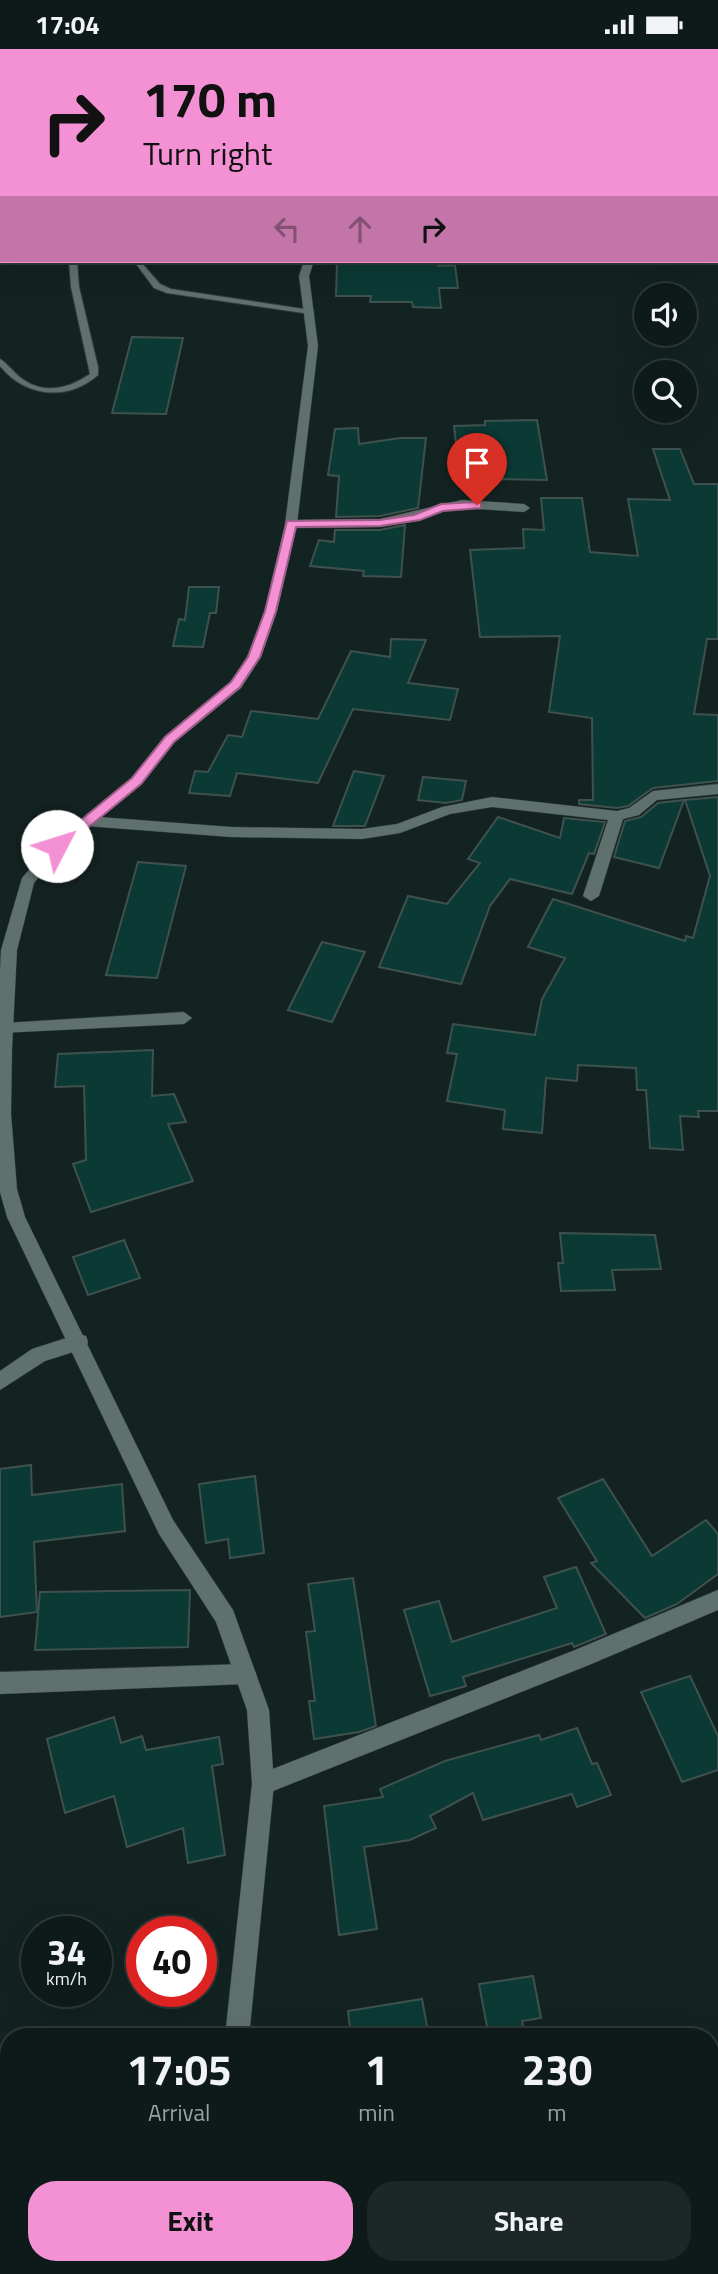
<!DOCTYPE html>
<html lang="en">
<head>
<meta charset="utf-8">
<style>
	:root { --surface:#0e1a19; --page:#1c2726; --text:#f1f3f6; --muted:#9ba1a2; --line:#2e3838; --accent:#f491d4 }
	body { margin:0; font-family:"Titillium Web",sans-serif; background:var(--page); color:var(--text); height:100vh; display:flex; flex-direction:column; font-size:26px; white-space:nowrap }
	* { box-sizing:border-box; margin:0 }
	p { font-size:23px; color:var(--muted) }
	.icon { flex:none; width:38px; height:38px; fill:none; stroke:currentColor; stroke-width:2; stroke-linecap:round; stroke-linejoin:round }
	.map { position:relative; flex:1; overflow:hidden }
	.details { position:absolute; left:0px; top:1979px; width:719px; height:247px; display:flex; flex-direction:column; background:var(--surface); border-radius:28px 28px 0 0; box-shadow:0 7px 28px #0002,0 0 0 2px var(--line) }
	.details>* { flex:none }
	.hud { position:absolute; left:0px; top:0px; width:719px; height:214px; box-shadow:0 7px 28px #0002,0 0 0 2px var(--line); background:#f491d4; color:#111; overflow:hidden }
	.fabs { position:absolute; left:634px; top:234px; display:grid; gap:14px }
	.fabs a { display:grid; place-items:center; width:63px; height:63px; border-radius:50%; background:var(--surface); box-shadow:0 7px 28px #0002,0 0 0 2px var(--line); font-size:35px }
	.speed { position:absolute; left:21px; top:1867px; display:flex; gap:14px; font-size:35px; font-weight:700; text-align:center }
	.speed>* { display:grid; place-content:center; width:91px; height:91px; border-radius:50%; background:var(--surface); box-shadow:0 7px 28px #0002,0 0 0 2px var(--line); line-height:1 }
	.speed small { font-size:18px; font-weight:400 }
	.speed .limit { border:10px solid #d22; background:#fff; color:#111 }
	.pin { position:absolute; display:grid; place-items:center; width:60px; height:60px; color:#fff; margin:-72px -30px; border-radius:50% 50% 50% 0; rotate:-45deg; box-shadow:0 0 7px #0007 }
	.pin .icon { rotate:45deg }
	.me { position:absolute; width:77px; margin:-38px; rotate:50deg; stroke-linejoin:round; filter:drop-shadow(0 0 5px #0008) }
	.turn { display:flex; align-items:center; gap:24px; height:147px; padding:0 28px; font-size:32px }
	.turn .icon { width:91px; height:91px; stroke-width:2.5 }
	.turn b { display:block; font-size:49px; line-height:60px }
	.lanes { display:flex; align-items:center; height:66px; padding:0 28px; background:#0003; justify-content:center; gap:35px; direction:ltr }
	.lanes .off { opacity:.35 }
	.eta { display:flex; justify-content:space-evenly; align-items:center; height:119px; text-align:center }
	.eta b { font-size:42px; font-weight:700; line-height:49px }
	.primary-button { display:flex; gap:14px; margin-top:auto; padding:14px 28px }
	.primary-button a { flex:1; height:80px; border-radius:28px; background:var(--accent); color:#111; font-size:28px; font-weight:700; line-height:80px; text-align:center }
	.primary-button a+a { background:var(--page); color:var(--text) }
	.status { display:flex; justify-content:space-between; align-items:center; height:49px; padding:0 35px; background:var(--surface); direction:ltr }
	.status svg { height:19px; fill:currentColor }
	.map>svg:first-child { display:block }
	.building { fill:#0b3934; stroke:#3f514e; stroke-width:2 }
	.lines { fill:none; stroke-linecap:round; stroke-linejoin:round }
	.service-casing { stroke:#323d3b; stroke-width:2 }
	.minor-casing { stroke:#323d3b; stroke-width:1 }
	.tertiary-casing { stroke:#323d3b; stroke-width:1 }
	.service { fill:#5f716e; fill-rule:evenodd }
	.minor { fill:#5f716e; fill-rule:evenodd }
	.tertiary { fill:#5f716e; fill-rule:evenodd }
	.route { fill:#f491d4; stroke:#9f5e8a; stroke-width:2 }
</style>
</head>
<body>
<div class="status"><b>17:04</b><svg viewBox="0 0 49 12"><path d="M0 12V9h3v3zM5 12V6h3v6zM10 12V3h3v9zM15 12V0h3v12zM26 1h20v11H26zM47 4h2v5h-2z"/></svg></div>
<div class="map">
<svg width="718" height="2225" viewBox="0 0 718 2225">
	<rect width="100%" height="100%" fill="#132321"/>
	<g class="building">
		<path d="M436 212 438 217 455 216 458 239H439L441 259 413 258 412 253H370L371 247H336L337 213Z"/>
		<path d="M132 288 183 289 166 365 112 364Z"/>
		<path d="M537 371 547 431 492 430 493 438 461 439 454 377 485 376V372Z"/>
		<path d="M358 379 359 395 400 389H426L418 459 380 467 336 468 339 427 328 426 335 380Z"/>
		<path d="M653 400H680L694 435H718V590H707L694 665 718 666V732L653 739 628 757 617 759 579 755V751H593L592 669 549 663 560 587 480 588 470 501 524 499 523 480 544 481 541 449H582L590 503 638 507 628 450 670 451Z"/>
		<path d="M405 476 401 528 363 527 364 522 310 517 319 491 334 493 335 481H380Z"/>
		<path d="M189 538H219L216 564H210L203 598 173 597 179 570 185 571Z"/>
		<path d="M391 590 426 591 408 634 458 640 450 671 353 660 318 734 237 724 230 747 189 744 195 722 208 723 228 686 242 688 251 662 318 670 351 602 390 608Z"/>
		<path d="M354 722 384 727 365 777H333Z"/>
		<path d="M423 728 466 732 462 751 446 754 418 751Z"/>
		<path d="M718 748V1062H698L699 1068 680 1067 683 1101 650 1099 646 1041H637L636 1019 578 1016 577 1032 546 1029 542 1084 503 1080 505 1061 447 1052 457 1005 447 1004 453 975 535 986 542 950 565 909 528 898 553 850 685 892 686 887 693 889 710 827 685 751Z"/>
		<path d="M684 751 659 819 614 808 625 772 641 768 658 754Z"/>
		<path d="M498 768 560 789 564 769 605 773 594 805 589 804 572 845 510 830 490 857 461 935 379 918 408 847 447 855 480 814 468 810Z"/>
		<path d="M138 813 186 817 157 929 106 926Z"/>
		<path d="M322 893 365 903 332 973 288 961Z"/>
		<path d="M153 1001 152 1047 174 1045 186 1073 168 1075 193 1132 91 1163 73 1115 86 1111 84 1037 55 1038 58 1005Z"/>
		<path d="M560 1184 655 1186 661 1220 612 1221 615 1241 561 1242 558 1214H563Z"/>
		<path d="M124 1191 140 1229 88 1246 73 1208Z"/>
		<path d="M31 1416 32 1446 122 1435 125 1482 34 1493 37 1563 0 1568V1420Z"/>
		<path d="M255 1427 264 1504 230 1509 228 1490 206 1494 199 1435Z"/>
		<path d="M603 1430 652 1507 706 1471 718 1485V1525L677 1555 645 1569 591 1514 597 1512 558 1449Z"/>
		<path d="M576 1518 606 1585 574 1598 572 1594 463 1628 466 1637 430 1647 404 1561 439 1552 452 1593 557 1559 544 1528Z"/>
		<path d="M353 1529 376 1677 359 1683 314 1690 309 1652H315L306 1583 315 1582 308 1535Z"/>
		<path d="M190 1541 188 1598 35 1601 40 1543Z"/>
		<path d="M690 1627 718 1687V1721L682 1733 641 1643Z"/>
		<path d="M114 1668 121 1694 142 1687 146 1701 219 1688 223 1715 212 1717 225 1806 188 1814 183 1779 127 1798 114 1747 65 1764 47 1690Z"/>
		<path d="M577 1679 592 1715 597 1714 611 1746 577 1758 572 1745 483 1771 473 1744 430 1767 436 1779 410 1791 364 1798 377 1880 339 1886 324 1757 383 1748 380 1740 445 1712 539 1686 541 1691Z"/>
		<path d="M533 1927 541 1969 522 1972 525 1988H489L479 1935Z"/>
		<path d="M422 1950 429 1988H351L348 1962Z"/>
	</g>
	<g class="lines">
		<g class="service-casing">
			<g id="service">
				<path d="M293 0 331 2H296Z"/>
				<path d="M69 212H77L79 238 98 318V326C67 353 25 348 0 317V310C8 315 13 323 21 329 44 346 68 340 90 325L71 238Z"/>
				<path d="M134 212H140L160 235 171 240 310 261 314 263 310 265 167 244 154 239Z"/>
			</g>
		</g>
		<g class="minor-casing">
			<g id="minor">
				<path d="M462 451 524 455 530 459 524 463 462 459 444 461 416 472 380 478 291 479 285 475 291 471 380 470Z"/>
				<path d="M718 735V745L657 751 639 766 623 770 599 847 591 852 583 847 608 771 492 758 450 765 400 784 362 790 231 788 86 777 79 772 86 767 231 778 362 780 397 775 442 758 492 748 617 762 629 759 653 742Z"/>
				<path d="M184 963 192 969 184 975 0 984V976L5 974Z"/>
				<path d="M79 1285 86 1287 88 1293 86 1299 45 1312 0 1341V1322L32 1300Z"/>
				<path d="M718 1541V1561L589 1616 263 1746 255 1743 252 1735 255 1727 575 1601Z"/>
				<path d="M245 1615 253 1618 256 1625 253 1632 245 1635 0 1645V1623Z"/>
			</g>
		</g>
		<g class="tertiary-casing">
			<g id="tertiary">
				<path d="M392 0H400L391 2Z"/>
				<path d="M304 212H314L309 227 318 297 297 475 277 562 261 608 241 639 175 693 142 735 62 800 34 834 17 901 12 1000 11 1065 17 1140 25 1168 173 1471 233 1561 269 1661 274 1735 249 1988H225L252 1735 247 1661 216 1573 159 1485 7 1168 0 1143V922L1 901 22 829 52 794 132 729 165 687 231 633 247 608 265 562 285 475 308 297 299 227Z"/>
				<path d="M198 2217H224L222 2225H196Z"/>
			</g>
		</g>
		<use href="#service" class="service"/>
		<use href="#minor" class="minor"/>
		<use href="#tertiary" class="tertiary"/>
	</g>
	<path class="route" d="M477 453 481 454V459L443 462 420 471 380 477 296 478 276 562 260 608 240 638 174 693 141 735 62 800H53V794L132 729 165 688 231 633 248 608 265 562 287 472 380 471 414 466 441 455Z"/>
</svg>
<div class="fabs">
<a><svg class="icon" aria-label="sound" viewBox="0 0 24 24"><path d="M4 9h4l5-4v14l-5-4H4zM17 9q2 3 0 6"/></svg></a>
<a><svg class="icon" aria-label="search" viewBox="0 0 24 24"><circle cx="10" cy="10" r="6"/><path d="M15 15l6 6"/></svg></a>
</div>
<div class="speed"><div>34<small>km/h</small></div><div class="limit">40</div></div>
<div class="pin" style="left:477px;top:456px;background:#d93025"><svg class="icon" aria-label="arrive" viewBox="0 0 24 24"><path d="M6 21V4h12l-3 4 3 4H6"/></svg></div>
<svg class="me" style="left:57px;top:797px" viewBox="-20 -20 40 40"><circle r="19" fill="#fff"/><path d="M0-13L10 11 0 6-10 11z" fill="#f491d4"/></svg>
<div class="hud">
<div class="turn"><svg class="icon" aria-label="right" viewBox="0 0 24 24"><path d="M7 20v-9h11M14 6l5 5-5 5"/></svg><div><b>170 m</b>Turn right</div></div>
<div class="lanes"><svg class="icon off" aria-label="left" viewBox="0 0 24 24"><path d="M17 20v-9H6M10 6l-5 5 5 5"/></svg><svg class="icon off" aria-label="ahead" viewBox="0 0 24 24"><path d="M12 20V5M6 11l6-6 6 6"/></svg><svg class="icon" aria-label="right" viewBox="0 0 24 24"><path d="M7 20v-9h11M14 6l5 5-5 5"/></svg></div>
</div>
<section class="details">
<div class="eta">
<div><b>17:05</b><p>Arrival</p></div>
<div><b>1</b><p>min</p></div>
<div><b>230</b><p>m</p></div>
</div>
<div class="primary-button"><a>Exit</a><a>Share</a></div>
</section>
</div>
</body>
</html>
